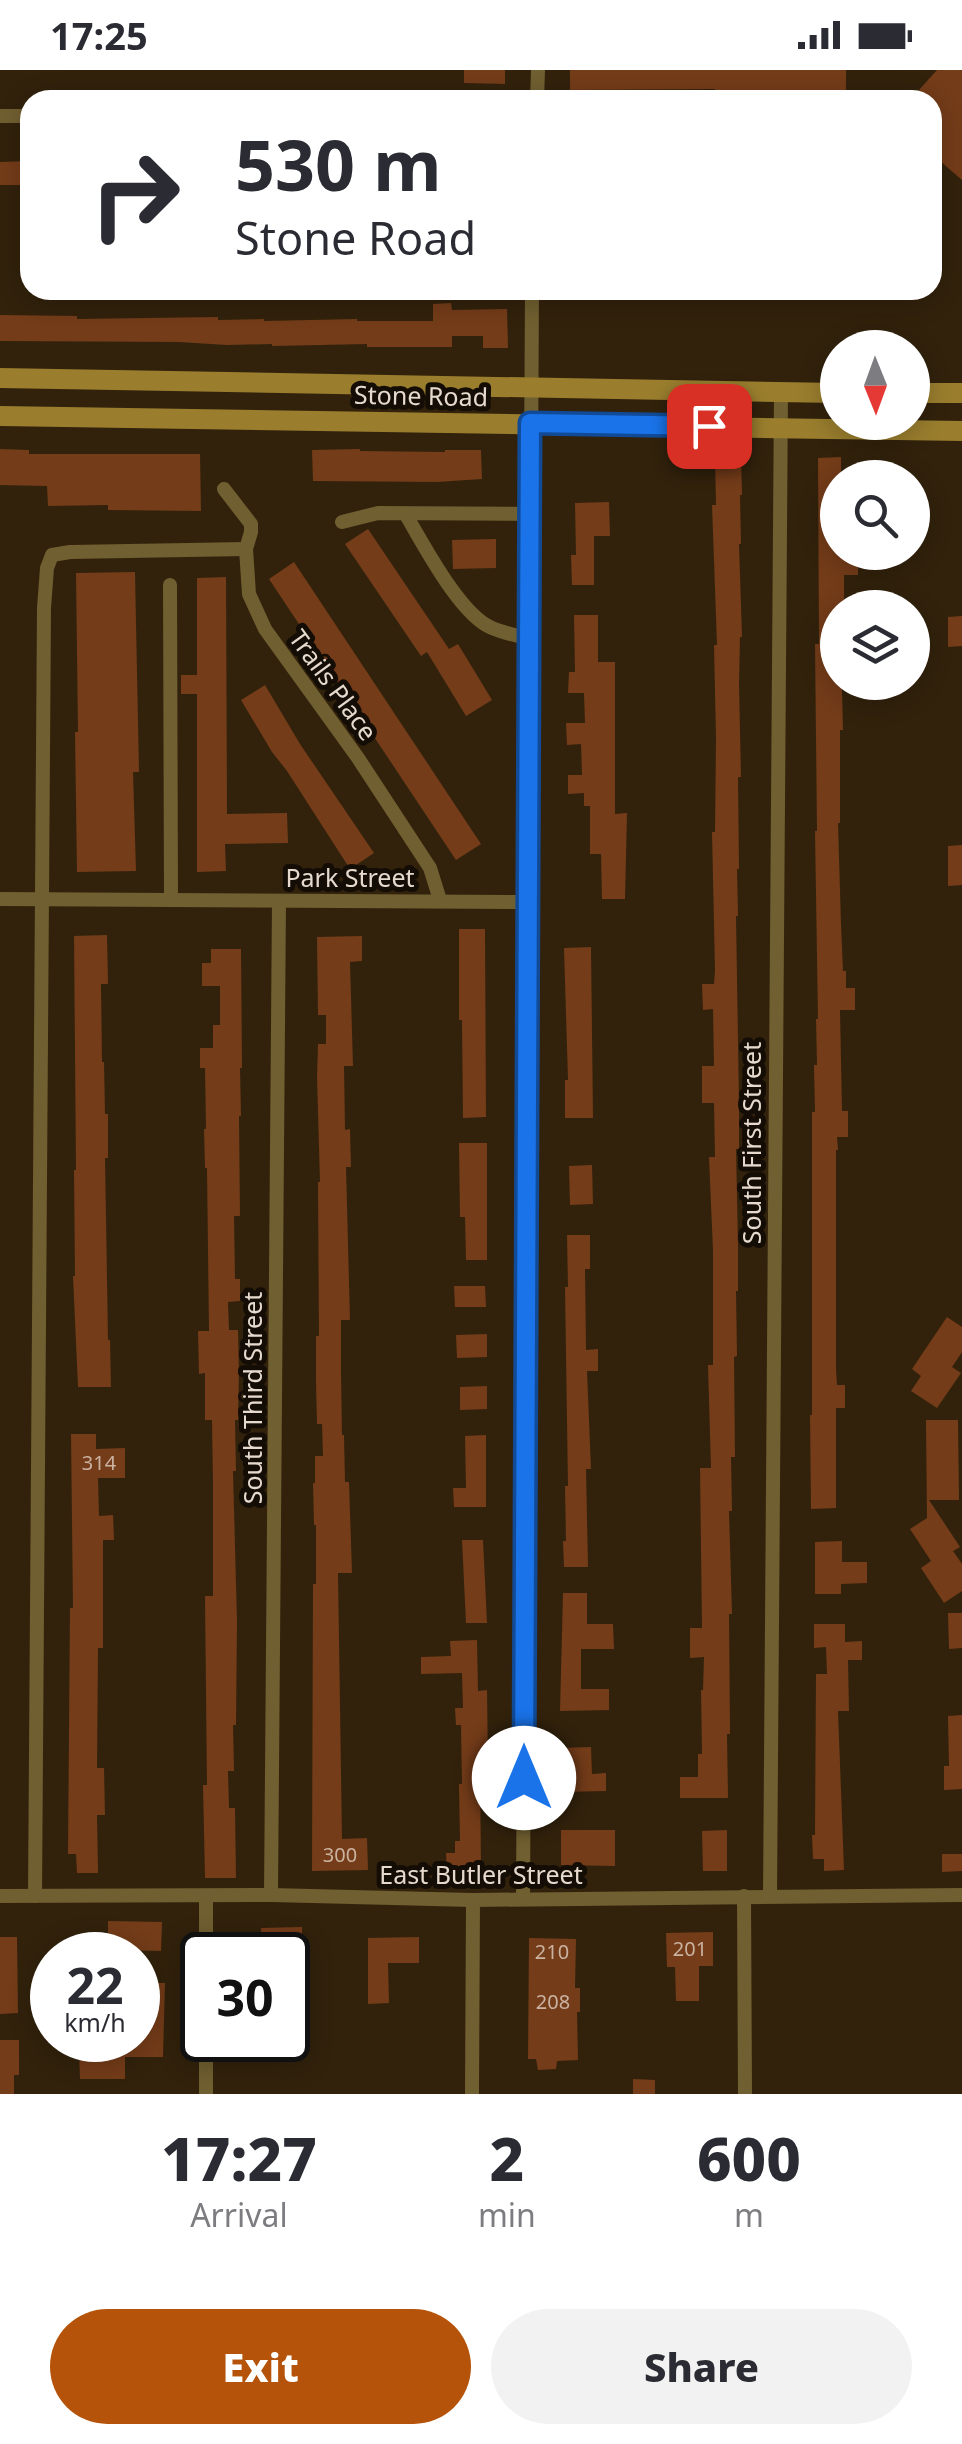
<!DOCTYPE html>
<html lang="en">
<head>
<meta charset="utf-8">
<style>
	:root { --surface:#fff; --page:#f2f2f3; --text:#2b2b33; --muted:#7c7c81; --accent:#b45309 }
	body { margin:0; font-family:"Noto Sans",sans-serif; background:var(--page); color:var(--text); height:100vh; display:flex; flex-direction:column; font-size:38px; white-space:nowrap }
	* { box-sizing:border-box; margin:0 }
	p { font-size:32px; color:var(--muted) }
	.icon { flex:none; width:55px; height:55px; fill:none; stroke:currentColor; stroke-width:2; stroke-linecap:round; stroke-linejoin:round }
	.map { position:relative; height:2024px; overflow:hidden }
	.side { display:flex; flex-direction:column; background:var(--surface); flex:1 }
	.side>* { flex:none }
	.banner { position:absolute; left:20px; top:20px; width:922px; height:210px; border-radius:30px; box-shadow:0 5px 25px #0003; background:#fff; color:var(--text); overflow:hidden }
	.needle { width:65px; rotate:179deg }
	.buttons { position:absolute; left:820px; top:260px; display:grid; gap:20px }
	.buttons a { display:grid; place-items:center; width:110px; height:110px; border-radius:50%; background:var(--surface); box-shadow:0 5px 25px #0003; font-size:50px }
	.speed { position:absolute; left:30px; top:1862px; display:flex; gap:20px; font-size:50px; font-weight:700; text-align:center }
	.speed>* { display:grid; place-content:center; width:130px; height:130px; border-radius:50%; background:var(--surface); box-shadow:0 5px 25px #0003; line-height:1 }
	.speed small { font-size:25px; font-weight:400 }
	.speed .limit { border:5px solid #111; border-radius:15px; background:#fff; color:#111 }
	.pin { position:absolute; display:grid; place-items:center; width:85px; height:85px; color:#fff; margin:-42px; border-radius:20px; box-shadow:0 5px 15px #0006 }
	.me { position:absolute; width:110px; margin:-55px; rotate:0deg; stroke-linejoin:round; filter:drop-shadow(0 0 8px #0008) }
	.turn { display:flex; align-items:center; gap:35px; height:210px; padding:0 50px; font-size:45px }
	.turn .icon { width:130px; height:130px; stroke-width:2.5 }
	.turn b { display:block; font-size:70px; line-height:85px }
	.eta { display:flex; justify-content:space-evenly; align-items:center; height:170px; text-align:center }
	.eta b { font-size:60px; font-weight:800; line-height:70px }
	.button { display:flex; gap:20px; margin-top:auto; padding:20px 50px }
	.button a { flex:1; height:115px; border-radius:60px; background:var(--accent); color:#fff; font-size:40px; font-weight:800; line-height:115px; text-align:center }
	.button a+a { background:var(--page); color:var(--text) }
	.status { display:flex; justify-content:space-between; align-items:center; height:70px; padding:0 50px; background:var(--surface); direction:ltr }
	.status svg { height:28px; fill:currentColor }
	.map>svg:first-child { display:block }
	.building { fill:#743c19 }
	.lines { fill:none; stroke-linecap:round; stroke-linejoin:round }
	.street { stroke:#705f30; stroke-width:14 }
	.secondary { stroke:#9a7e2e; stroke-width:20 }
	.route-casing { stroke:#114b97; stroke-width:25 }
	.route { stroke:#1a73e8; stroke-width:18 }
	.labels { text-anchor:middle; stroke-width:10; stroke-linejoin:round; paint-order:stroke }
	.number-label { font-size:20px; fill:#cab2a1 }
	.street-label { font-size:25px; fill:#e6dace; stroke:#140d05 }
</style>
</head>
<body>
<div class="status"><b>17:25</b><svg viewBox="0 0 49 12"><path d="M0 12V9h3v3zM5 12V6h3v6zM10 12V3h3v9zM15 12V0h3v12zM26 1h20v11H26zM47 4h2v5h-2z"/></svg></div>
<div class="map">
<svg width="962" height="2024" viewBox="0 0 962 2024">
	<rect width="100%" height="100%" fill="#32220c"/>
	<g class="building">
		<path d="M464 0H505V14L464 13Z"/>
		<path d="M570 0H846V24L715 22V19L570 20Z"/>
		<path d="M937 0H962V110L932 84V30H910Z"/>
		<path d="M30 91V115H0V92Z"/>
		<path d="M451 233 452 240 507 239 508 278H483V266H452V277H367V274L272 276V274L227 275 179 272 0 271V245L77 246V249L218 247V250L264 249V251L357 249V251H433V234Z"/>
		<path d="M0 379 29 380V384H200L201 441 108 440V435L48 436 47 416 0 415Z"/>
		<path d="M360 379V381L445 382V380H481L482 409 437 412 313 411 312 380Z"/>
		<path d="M715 386H741L742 425H740L741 474H739L742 567H740L739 614 741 707H738L739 799H737L738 846H736L739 1033V1079H736L738 1175V1221H736L737 1286 734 1287 735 1387H731L732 1441H729L732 1544H729L730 1664H727L728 1728H680V1707H698V1684H702L701 1620H703L704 1587 690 1588V1558H702L700 1398H711L708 1295H713V1181L709 1087H715L714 1033H702V996H714L713 939 703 940 702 914H714L715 901 712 762H715L716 668 714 575H717L712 435H716Z"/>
		<path d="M841 387V408H838V482H842V488H858V505H844V538H838V612H840L842 620 843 660H840V753H838L841 854 843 901H846V918H855V940H840L842 1041H848V1067H837L838 1080H836V1299L837 1315H845V1338H836V1438L811 1439 810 1345H812V1042H815L814 995H817L816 949H818L815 761H817L815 574H819L818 388Z"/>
		<path d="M609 432 610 466H594V515H572L571 485H576L575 433Z"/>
		<path d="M368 459 449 579 458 574 492 630 466 646 427 582 421 586 345 474Z"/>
		<path d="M496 469V498L453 499 452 470Z"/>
		<path d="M294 492 481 774 456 790 269 509Z"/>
		<path d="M135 502 139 702H133L136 801 77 802 75 662H78L76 503Z"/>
		<path d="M226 507 227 744 287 743 288 773 225 774 226 801 197 802V624H181V605H197V508Z"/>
		<path d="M574 545H598V592H615V744L627 743 625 829H602L601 784H590V736H584V723L568 724V705H582L581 674 567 675 566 653H585L584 623H568L569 602H575Z"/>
		<path d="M962 546V576L948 577V547Z"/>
		<path d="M265 615 300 674 374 783 350 799 287 701 272 682 241 630Z"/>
		<path d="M962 775V815L948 816V776Z"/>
		<path d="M459 859H485L486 1047 463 1048 462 950H459Z"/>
		<path d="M107 865 108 914H101L102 992H104L105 1044H108V1088H105L108 1270H110L111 1317H78L73 1206H75L74 1100H76L74 866Z"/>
		<path d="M362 866V891L350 892 353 996H344L345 1060 350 1059 351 1097H346L350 1250H341V1301L342 1365H344L345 1412H349L352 1503H338L342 1769 367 1768 368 1800 312 1801 313 1514H316V1455H314L313 1413H315V1386H323L322 1354H317L316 1312V1266H319L318 1112H320L317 1007 318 974H326V945H318L317 867Z"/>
		<path d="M591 877 593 1048H565V1010H568L564 878Z"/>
		<path d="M211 879H241L242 998H240L241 1046H239L240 1146H234L235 1209H240V1231L228 1232 229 1260H238L239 1303 238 1350H235L236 1401H233L237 1551 236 1655H233L234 1701H228L229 1738H235L236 1808H205L203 1715H207L205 1526H213V1414L212 1350H205V1303L199 1304 198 1261H209L207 1098H205L204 1059H206L205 998H200V978H213V955H220V916H202V893H211Z"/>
		<path d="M459 1073H487V1190H466L465 1147H460Z"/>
		<path d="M592 1095 593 1134 570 1135 569 1096Z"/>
		<path d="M567 1165H590V1199H585L586 1280 598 1279V1301H587L591 1399H586L588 1497H564L563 1471H566L565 1416H568L565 1217H568Z"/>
		<path d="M454 1216H485L486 1237H455Z"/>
		<path d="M947 1247 962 1257V1282L952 1297 961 1303 937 1338 911 1321 921 1306 912 1299Z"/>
		<path d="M487 1264V1287L457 1288 456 1265Z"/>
		<path d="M487 1316V1339L460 1340V1317Z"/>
		<path d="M926 1350H958L959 1430H929L960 1477 953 1481 962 1494V1521L944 1533 921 1498 931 1491 910 1459 927 1448Z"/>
		<path d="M71 1364H96V1379L125 1378V1408H98L99 1446 113 1445 114 1470H103V1578H98L97 1698H104L105 1745H97L98 1803H77L76 1784H68L70 1538H73Z"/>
		<path d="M486 1365V1437H454L453 1418H466L465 1366Z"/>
		<path d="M462 1470H483L487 1553H466Z"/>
		<path d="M842 1471V1492H867V1513L841 1514V1524H815V1472Z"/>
		<path d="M563 1523H587V1554H613L614 1579H581V1619H609V1640L560 1641Z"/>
		<path d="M948 1543H962V1578L949 1579Z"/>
		<path d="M814 1554H845V1572L862 1571V1590H848L849 1641H838L844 1800 824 1801V1789H813L812 1765H815L816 1604H827L826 1577 814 1578Z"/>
		<path d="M477 1570 478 1621 487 1620 488 1694H480L481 1801 447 1802 446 1783H455V1771H460L459 1714H462L461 1655H456L455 1638H463L462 1603 421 1604V1587L451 1586 450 1571Z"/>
		<path d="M962 1645V1719L944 1720V1696H949L948 1646Z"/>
		<path d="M591 1677 592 1704 606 1703V1721L560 1722 558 1678Z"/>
		<path d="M561 1760H615V1796L561 1795Z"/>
		<path d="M727 1760V1801H703L702 1761Z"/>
		<path d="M942 1784H962V1801L942 1802Z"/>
		<path d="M108 1851 162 1852 161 1881 119 1880V1867H108Z"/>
		<path d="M302 1857V1876H294V1885H262L261 1858Z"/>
		<path d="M713 1862V1896H699V1931H676L675 1897H667L666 1863Z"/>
		<path d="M0 1867H17L18 1943 0 1944Z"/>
		<path d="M419 1867V1893H388L389 1933 368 1934V1868Z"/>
		<path d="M529 1868 576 1869 575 1918H580V1942H577L578 1990 557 1991 556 1999 538 2000 536 1989H528Z"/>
		<path d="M138 1913H165L163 1987H125V2009H80L79 1982H91V1970H138Z"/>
		<path d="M0 1970H19V2005H14V2024H0Z"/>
		<path d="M633 2009 655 2010V2024H633Z"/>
	</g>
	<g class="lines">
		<g class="street">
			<path d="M537 30 538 0"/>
			<path d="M0 46H30"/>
			<path d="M224 419 251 454V462L246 479 249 524 265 559 358 688 430 798 440 830"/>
			<path d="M406 445C424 475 460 545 492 558 504 563 518 566 530 569"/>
			<path d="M342 452 378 443 531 444"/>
			<path d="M170 515 171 830"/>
			<path d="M0 829 529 832"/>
			<path d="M271 1825 279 831"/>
			<path d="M770 1825 781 322"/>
			<path d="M0 1826 271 1825 473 1830 962 1825"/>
			<path d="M35 1826 44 538 47 498 52 485 70 482 246 479"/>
			<path d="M744 1826 745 2024"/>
			<path d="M523 1828 532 220"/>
			<path d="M206 1885V1826"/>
			<path d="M206 2024V1970"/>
			<path d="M472 2024 473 1830"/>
		</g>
		<g class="secondary">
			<path d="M0 308 838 323"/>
			<path d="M912 323H962"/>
			<path d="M0 346 962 361"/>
		</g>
	</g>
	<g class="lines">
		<g class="route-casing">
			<path id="route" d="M524 1708 530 353 709 356"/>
		</g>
		<use href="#route" class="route"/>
	</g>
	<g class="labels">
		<g class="number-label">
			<text x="99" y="1400">314</text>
			<text x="340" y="1792">300</text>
			<text x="690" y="1886">201</text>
			<text x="552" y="1889">210</text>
			<text x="553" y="1939">208</text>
		</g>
		<g class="street-label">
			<text transform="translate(421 326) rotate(1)" y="9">Stone Road</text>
			<text transform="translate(333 615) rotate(54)" y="9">Trails Place</text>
			<text x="350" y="817">Park Street</text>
			<text transform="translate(752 1073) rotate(-90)" y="9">South First Street</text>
			<text transform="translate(253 1328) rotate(-90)" y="9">South Third Street</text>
			<text x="481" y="1814">East Butler Street</text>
		</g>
	</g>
</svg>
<div class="buttons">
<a><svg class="needle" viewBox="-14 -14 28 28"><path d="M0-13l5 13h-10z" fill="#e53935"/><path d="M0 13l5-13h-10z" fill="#7c7c81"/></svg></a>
<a><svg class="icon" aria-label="search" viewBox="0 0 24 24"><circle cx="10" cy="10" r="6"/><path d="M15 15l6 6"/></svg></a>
<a><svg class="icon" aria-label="layers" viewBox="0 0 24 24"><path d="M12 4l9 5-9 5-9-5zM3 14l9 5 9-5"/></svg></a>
</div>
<div class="speed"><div>22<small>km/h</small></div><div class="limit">30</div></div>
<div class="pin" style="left:709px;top:356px;background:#d93025"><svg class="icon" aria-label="arrive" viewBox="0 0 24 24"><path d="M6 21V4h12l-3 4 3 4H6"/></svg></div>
<svg class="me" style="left:524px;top:1708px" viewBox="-20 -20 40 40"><circle r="19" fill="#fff"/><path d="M0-13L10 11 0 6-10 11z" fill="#1a73e8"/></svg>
<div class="banner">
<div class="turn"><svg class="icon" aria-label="right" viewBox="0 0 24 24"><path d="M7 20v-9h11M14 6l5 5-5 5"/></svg><div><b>530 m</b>Stone Road</div></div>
</div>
</div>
<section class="side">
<div class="eta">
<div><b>17:27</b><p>Arrival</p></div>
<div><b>2</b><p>min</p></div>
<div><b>600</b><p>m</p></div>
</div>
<div class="button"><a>Exit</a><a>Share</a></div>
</section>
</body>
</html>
